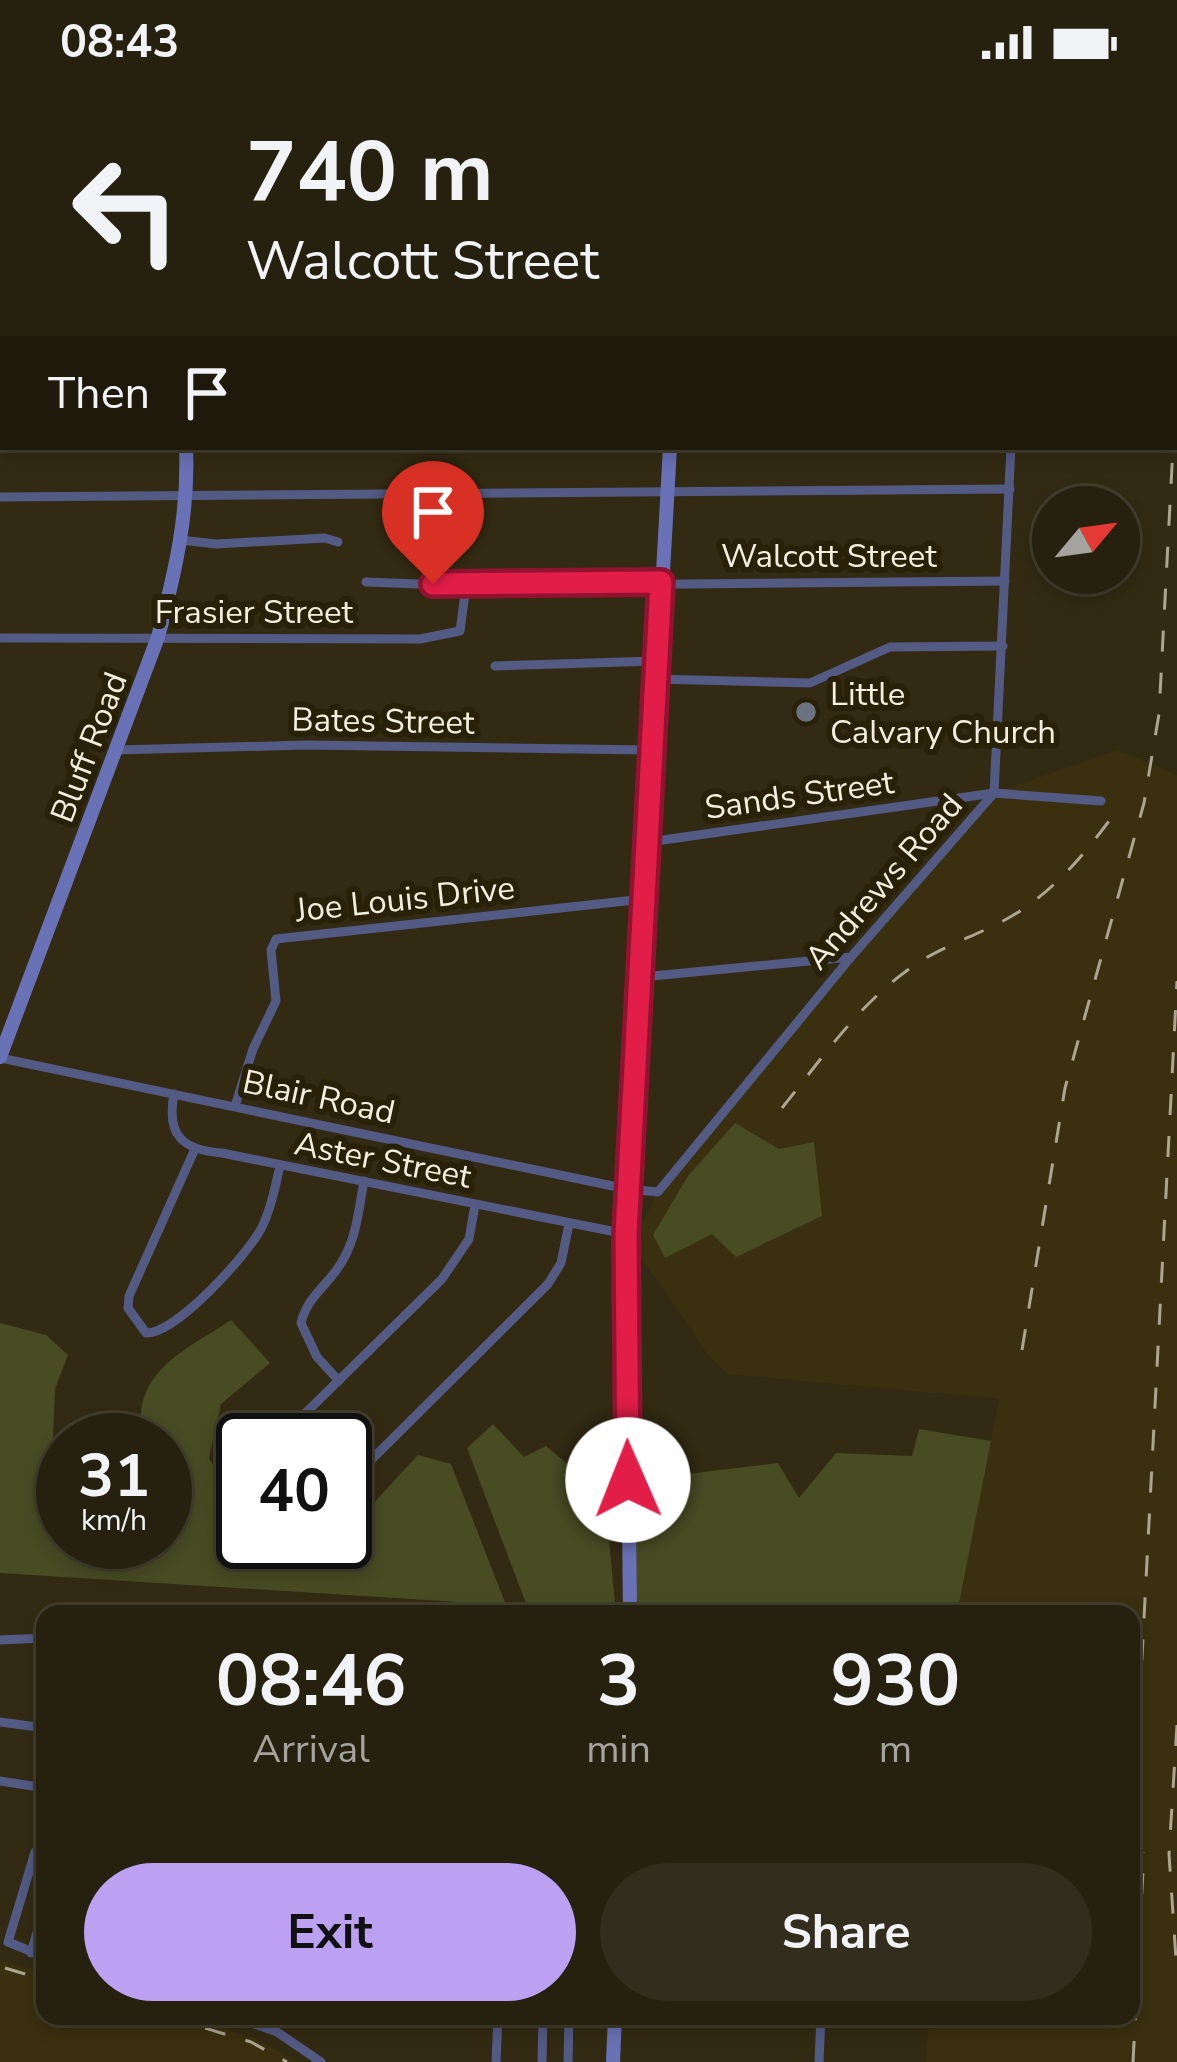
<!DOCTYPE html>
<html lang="en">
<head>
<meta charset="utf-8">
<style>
	:root { --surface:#26200e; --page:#322d1c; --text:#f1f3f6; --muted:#a4a39e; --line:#423e2e; --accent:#bca0f2 }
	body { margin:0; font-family:"Nunito Sans",sans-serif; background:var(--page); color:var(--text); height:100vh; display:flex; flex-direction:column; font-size:45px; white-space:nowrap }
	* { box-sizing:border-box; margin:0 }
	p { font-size:39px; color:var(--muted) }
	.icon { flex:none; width:66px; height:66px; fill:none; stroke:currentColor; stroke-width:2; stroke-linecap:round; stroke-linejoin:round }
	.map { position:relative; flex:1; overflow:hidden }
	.sheet { position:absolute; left:36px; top:1521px; width:1104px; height:420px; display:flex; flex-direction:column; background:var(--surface); border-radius:24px; box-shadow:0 6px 18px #0003,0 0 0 3px var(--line) }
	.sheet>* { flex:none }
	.banner { position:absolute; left:0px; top:0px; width:1179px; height:366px; box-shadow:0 6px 18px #0003,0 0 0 3px var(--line); background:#26200e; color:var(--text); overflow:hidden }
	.needle { width:78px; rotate:61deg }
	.controls { position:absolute; left:1032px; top:402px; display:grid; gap:24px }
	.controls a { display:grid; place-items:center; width:108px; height:108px; border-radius:50%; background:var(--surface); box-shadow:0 6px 18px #0003,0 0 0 3px var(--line); font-size:60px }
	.speed { position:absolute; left:36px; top:1329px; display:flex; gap:24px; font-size:60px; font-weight:700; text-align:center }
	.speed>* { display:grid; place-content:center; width:156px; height:156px; border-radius:50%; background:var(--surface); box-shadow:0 6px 18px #0003,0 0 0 3px var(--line); line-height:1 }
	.speed small { font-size:30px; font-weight:400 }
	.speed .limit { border:6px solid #111; border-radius:18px; background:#fff; color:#111 }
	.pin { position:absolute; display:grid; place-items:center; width:102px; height:102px; color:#fff; margin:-123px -51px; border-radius:50% 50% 50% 0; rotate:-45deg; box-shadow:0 0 12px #0007 }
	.pin .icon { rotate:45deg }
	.me { position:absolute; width:132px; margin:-66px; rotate:359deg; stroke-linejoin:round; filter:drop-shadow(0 0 9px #0008) }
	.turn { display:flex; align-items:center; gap:42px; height:252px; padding:0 48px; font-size:54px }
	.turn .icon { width:156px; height:156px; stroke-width:2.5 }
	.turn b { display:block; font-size:84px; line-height:102px }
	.then { display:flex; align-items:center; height:114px; padding:0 48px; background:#0003; gap:24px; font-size:45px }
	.eta { display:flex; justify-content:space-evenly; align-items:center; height:204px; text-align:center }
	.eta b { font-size:72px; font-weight:700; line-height:84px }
	.button { display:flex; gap:24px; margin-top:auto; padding:24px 48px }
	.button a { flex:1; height:138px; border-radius:72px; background:var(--accent); color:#111; font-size:48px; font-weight:700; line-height:138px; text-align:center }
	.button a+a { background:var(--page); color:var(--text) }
	.status { display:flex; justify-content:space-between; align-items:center; height:84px; padding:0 60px; background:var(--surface); direction:ltr }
	.status svg { height:33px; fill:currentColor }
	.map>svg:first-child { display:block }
	.built { fill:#3a300f }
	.green { fill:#474c23 }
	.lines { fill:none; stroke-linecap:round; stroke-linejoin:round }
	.street { stroke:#535a84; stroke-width:9 }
	.secondary { stroke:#6972b6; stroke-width:14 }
	.rail { stroke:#aba592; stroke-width:3; stroke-dasharray:21 21; stroke-linecap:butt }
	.route-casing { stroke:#92132f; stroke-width:30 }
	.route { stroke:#e11d48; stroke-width:21 }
	.worship-dot { fill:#6b7280; stroke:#282108; stroke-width:4.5 }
	.labels { text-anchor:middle; stroke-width:12; stroke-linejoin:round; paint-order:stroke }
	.street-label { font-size:33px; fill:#f3eedf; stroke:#282108 }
	.poi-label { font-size:33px; fill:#f3eedf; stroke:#282108; text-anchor:start }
</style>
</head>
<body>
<div class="status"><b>08:43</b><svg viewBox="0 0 49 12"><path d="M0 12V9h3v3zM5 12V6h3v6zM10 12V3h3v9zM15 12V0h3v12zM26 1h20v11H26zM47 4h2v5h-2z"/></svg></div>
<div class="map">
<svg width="1177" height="1978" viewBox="0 0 1177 1978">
	<rect width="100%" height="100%" fill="#322a12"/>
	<g class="built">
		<path d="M1118 666 1177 691V1978H926L929 1932H1131V1530H957L999 1315 727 1290 709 1272 632 1160 658 1108 994 709Z"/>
		<path d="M0 1876 45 1889V1932H184L254 1954 297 1978H0Z"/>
	</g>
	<g class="green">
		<path d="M735 1039 779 1065 814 1058 822 1132 736 1173 712 1150 665 1174 653 1151 688 1092Z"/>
		<path d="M231 1236 270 1279 221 1320 209 1374 243 1433V1458H258L271 1480 345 1458V1450L418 1371 451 1380 506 1521 0 1489V1239L46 1251 68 1271 55 1305 53 1354 63 1358V1458H165V1356H93L103 1343 141 1338C139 1284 191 1263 231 1236Z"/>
		<path d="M493 1340 524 1373 546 1362 605 1412 616 1530H530L467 1364Z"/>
		<path d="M919 1345 991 1357 957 1530H630L628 1397 778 1379 799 1414 836 1369 912 1372Z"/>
	</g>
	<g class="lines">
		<g class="street">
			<path d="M421 0V3"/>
			<path d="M1021 3V0"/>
			<path d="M0 329H3"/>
			<path d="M0 413 1010 405"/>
			<path d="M181 456 216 460 325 454 338 458"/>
			<path d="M366 498 471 502 1005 497"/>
			<path d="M0 554 420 555 460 547 466 502"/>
			<path d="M495 582 656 577"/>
			<path d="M655 595 810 599 890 563 1003 562"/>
			<path d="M116 666 307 661 651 666"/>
			<path d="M649 758 994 709 1101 717"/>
			<path d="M642 893 851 873"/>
			<path d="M0 974 627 1105 658 1108 851 873 994 709 1011 363"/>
			<path d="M174 1010C166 1052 183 1066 222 1069L626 1150"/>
			<path d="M235 1022 253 965 276 917 271 866 276 855 644 815"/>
			<path d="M194 1067 129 1212 128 1224 146 1249C176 1250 246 1172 261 1145 271 1125 275 1103 280 1082"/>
			<path d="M339 1297 317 1273 301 1239C308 1210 331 1200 344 1174 357 1151 359 1123 364 1097"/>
			<path d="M278 1356 442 1195 469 1155 475 1121"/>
			<path d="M345 1402 548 1200 561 1179 569 1140"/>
			<path d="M0 1556 45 1554"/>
			<path d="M0 1638 45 1644"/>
			<path d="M0 1697 45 1704"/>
			<path d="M45 1771 35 1768 8 1858 45 1873"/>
			<path d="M31 1869 45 1821"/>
			<path d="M232 1932 277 1948 321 1978"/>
			<path d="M496 1978 498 1932"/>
			<path d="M542 1978 543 1932"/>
			<path d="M568 1978 569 1932"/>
			<path d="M819 1978 821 1932"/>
		</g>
		<g class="secondary">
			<path d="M148 0 149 3"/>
			<path d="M690 3V0"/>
			<path d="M0 973 158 553C175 489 189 429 186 363"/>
			<path d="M630 1530 626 1150 670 363"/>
			<path d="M613 1978 615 1932"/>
		</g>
		<g class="rail">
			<path d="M1176 306 1177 289"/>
			<path d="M782 1024C820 977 856 924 905 888 934 865 971 854 1003 837 1047 814 1080 776 1109 737"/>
			<path d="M1022 1266 1065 1004 1144 719 1159 630 1173 363"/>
			<path d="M1177 1641 1169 1770 1177 1890"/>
			<path d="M1131 1786 1177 897"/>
			<path d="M5 1884 45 1896"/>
			<path d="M165 1932 251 1958 287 1978"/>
			<path d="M1133 1978 1144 1768"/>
		</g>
	</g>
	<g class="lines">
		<g class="route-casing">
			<path id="route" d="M433 500 661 498 626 1150 628 1396"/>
		</g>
		<use href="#route" class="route"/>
	</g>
	<circle class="worship-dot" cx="806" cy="628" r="12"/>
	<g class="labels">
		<g class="street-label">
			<text x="829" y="483">Walcott Street</text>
			<text x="254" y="539">Frasier Street</text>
			<text transform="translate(383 636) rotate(1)" y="12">Bates Street</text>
			<text transform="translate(88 663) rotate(-69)" y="12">Bluff Road</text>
			<text transform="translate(799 710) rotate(-8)" y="12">Sands Street</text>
			<text transform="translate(883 797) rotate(-49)" y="12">Andrews Road</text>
			<text transform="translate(405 814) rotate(-6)" y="12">Joe Louis Drive</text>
			<text transform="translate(319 1012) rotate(12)" y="12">Blair Road</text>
			<text transform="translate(383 1075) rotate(11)" y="12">Aster Street</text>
		</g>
		<g class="poi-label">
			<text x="830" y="621">Little<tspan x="830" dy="38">Calvary Church</tspan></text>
		</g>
	</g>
</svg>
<div class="controls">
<a><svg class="needle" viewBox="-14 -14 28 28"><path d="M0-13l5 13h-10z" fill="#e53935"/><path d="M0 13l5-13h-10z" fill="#a4a39e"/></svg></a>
</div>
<div class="speed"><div>31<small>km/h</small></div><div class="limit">40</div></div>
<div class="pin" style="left:433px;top:500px;background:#d93025"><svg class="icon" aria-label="arrive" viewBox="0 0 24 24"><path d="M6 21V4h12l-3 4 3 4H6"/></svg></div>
<svg class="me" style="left:628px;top:1396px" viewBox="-20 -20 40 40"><circle r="19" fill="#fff"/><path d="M0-13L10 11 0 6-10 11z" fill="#e11d48"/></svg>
<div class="banner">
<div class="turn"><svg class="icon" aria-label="left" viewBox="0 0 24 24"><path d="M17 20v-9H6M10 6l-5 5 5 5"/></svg><div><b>740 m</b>Walcott Street</div></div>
<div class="then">Then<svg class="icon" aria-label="arrive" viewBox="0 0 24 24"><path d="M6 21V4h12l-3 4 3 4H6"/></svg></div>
</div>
<section class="sheet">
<div class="eta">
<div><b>08:46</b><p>Arrival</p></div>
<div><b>3</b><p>min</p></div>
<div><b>930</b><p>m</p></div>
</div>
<div class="button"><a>Exit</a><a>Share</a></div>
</section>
</div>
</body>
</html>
